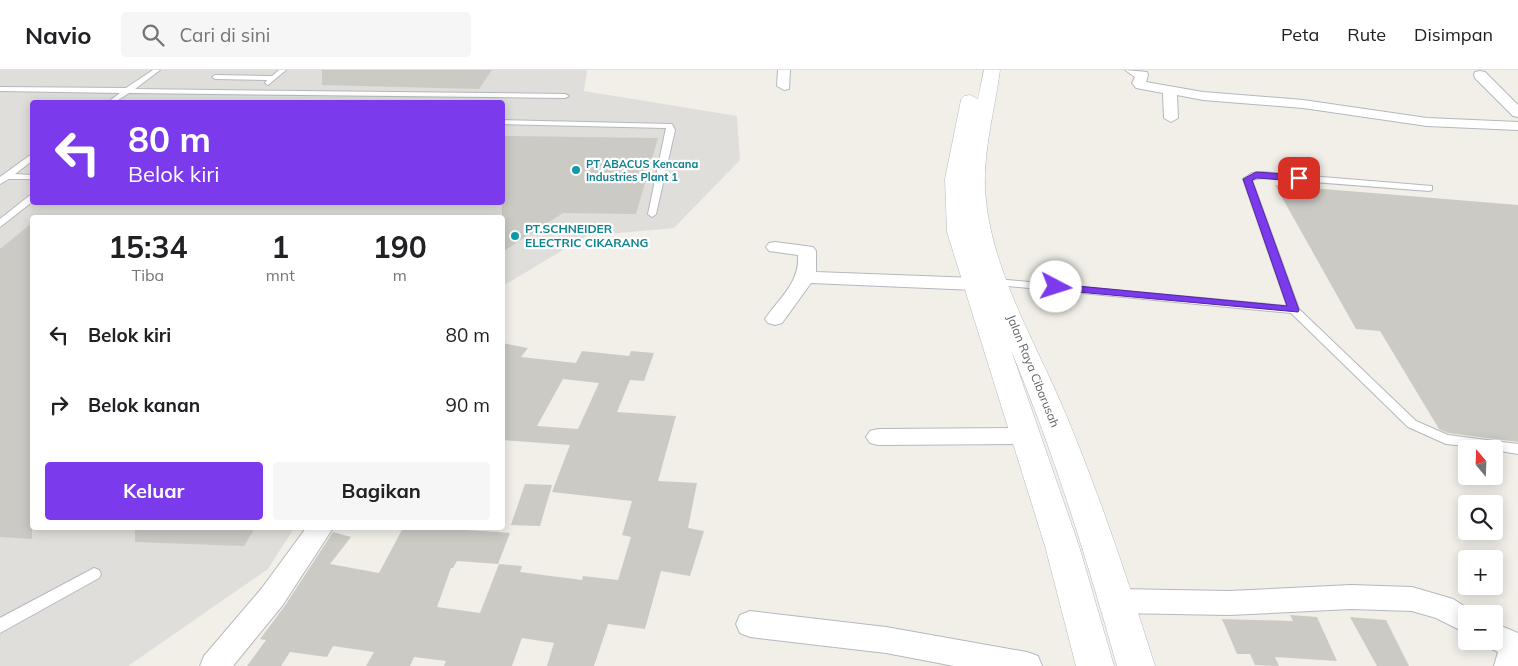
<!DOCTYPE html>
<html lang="id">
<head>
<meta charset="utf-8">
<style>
	:root { --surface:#fff; --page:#f6f6f6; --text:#202124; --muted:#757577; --line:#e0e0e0; --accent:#7c3aed }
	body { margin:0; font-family:Mulish,sans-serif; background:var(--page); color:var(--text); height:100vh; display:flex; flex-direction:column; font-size:19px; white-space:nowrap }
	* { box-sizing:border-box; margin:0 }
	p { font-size:16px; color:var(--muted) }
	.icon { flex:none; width:28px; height:28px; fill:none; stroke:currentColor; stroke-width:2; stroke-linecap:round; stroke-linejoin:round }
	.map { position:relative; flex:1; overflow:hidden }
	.details { position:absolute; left:30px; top:145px; width:475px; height:315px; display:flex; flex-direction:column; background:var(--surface); border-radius:5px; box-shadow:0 2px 12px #0003 }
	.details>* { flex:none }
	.banner { position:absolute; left:30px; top:30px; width:475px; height:105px; border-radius:5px; box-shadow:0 2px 12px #0003; background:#7c3aed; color:#fff; overflow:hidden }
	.needle { width:32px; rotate:341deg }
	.fabs { position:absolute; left:1458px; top:370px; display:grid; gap:10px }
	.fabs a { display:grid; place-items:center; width:45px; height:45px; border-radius:5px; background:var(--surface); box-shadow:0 2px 12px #0003; font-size:25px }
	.pin { position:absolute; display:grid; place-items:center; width:42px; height:42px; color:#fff; margin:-21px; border-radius:10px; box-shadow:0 2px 8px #0006 }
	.me { position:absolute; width:55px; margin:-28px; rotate:95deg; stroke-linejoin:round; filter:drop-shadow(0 0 4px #0008) }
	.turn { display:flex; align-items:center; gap:18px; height:105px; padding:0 15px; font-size:22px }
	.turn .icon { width:65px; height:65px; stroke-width:2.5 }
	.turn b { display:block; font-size:35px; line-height:42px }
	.eta { display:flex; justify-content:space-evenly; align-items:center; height:85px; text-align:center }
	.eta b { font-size:30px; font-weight:700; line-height:35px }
	.primary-button { display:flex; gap:10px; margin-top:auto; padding:10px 15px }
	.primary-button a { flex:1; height:58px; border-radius:5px; background:var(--accent); color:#fff; font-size:20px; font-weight:700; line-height:58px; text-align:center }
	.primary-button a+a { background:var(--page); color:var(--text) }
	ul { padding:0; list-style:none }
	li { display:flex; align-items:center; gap:15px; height:70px; padding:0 15px }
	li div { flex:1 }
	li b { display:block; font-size:19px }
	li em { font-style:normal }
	header { display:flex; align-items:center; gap:30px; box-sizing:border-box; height:70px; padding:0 25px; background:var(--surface); border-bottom:1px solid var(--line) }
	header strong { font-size:24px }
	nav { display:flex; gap:28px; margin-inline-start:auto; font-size:18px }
	.search { width:350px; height:45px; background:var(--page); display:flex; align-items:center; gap:12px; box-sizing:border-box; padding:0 18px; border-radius:5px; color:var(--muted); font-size:19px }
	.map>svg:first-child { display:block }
	.industrial { fill:#e0deda; fill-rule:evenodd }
	.building { fill:#cccac5; fill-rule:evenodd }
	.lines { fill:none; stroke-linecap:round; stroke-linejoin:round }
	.lane-casing { stroke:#b5b8bc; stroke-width:2 }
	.street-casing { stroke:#b5b8bc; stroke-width:2 }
	.secondary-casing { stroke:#b6babf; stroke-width:1 }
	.lane { fill:#fff; fill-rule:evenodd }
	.street { fill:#fff; fill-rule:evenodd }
	.secondary { fill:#fff; fill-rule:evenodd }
	.route { fill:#7c3aed; stroke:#51269a }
	.culture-dot { fill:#0f9aa8; stroke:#fff; stroke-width:2 }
	.labels { text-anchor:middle; stroke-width:4.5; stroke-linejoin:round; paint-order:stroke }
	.far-culture-label { font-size:11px; font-weight:bold; fill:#0d838f; stroke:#fff; text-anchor:start }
	.culture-label { font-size:12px; font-weight:bold; fill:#0d838f; stroke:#fff; text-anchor:start }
	.street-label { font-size:12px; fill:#5f6368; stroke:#fff }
</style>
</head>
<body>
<header>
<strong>Navio</strong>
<div class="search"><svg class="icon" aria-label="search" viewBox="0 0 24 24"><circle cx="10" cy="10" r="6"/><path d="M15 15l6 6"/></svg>Cari di sini</div>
<nav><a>Peta</a><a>Rute</a><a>Disimpan</a></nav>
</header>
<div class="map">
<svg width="1518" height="596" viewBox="0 0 1518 596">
	<rect width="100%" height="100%" fill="#f1efe8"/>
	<path class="industrial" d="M0 0H587L584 21 737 46 740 90 674 158 586 166 503 216 502 148H32V458H294L268 499 128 596H0ZM32 32H502V132H32Z"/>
	<g class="building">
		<path d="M322 0H492L479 19 322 15Z"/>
		<path d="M502 66 658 68 636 144 563 143 502 182Z"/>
		<path d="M1275 115 1518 135V372L1448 363 1439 359 1380 261 1356 259Z"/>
		<path d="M32 153V469L0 467V179Z"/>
		<path d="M502 273 528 278 521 287 576 293 582 281 629 286 631 281 654 283 644 311 630 310 617 342 676 346 658 411 697 413 688 458 704 461 690 506 661 501 645 559 608 554 594 596H547L554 573 522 568 512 596H444L446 591 414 587 410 596H366L374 582 333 576 327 587 290 582 281 596H247L266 570 260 569 284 537 333 462 351 467 330 494 379 503 403 458 429 460 430 458H438L510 463 498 494 457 491 453 498H451L437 537 480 543 499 494 522 496 520 502 582 510 583 506 618 510 631 467 622 465 632 431 552 422 570 375 502 370ZM563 309 599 313 578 359 537 356Z"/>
		<path d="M525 414 552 415 540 456 511 455Z"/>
		<path d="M135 458H255L244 476 135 472Z"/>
		<path d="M1290 545 1317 547 1337 591 1275 587 1279 596 1255 595 1250 584H1237L1222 549 1293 551Z"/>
		<path d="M1350 547 1386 550 1409 596H1377Z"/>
	</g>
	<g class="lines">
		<g class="lane-casing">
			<g id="lane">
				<path d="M153 0H160L135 19 565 24 569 26 565 28 129 23 115 32H108L120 23 0 21V17L126 18Z"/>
				<path d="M279 0H286L268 15 265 13 267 10 215 9 212 7 215 5 272 6Z"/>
				<path d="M502 50 672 54 675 60 656 144 652 147 648 144 666 58 502 54Z"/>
				<path d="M29 86H32V91L15 104 32 105V109H9L0 114V107Z"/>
				<path d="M1262 102 1432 116V120L1429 121 1262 108 1252 110 1299 239 1416 351 1448 365 1518 374V384L1494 380V379L1446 374 1408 357 1291 243 997 215 992 212 997 209 1287 236 1243 109 1252 103Z"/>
				<path d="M29 126H32V132L0 157V149Z"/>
				<path d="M94 498 99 500 101 504 99 508 0 563V548Z"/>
			</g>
		</g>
		<g class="street-casing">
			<g id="street">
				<path d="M778 0H790L789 19 784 20 777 16Z"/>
				<path d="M1125 0 1147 2 1148 5 1146 12 1203 22 1303 30 1427 48 1518 52V60L1427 56 1303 38 1203 30 1177 25 1178 48 1171 52 1164 48 1163 23 1136 18 1132 13 1135 7Z"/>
				<path d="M1480 1 1485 2 1518 35V47L1513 46 1475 8 1474 5 1475 2Z"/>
				<path d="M775 172 813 177 816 181V202L975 208 982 210 984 214 982 218 975 220 811 213 782 253 775 255 768 253 765 249C779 228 800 213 798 185L769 181 766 177 769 173Z"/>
				<path d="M1026 358 1034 360 1038 366 1034 372 1026 374 878 375 870 373 866 367 870 361 878 359Z"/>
				<path d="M306 458H333L282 536 233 596H200L204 586 262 518Z"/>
				<path d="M1351 515 1412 517 1453 529 1477 544H1466V563L1436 548 1412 541 1351 539 1229 545 1117 543 1107 540 1103 531 1107 522 1117 519 1229 521Z"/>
				<path d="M750 541 886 557 1027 582 1038 586 1042 596H954L886 583 750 567 740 563 736 554 740 545Z"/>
				<path d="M1494 553 1518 563V596H1494L1498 582 1484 575 1482 571H1494Z"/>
			</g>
		</g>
		<g class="secondary-casing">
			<path id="secondary" d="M984 0H1000C995 39 983 80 985 120 990 198 1034 269 1064 340 1099 423 1128 510 1155 596H1117C1087 489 1054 383 1011 280L1079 476 1114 596H1076L1045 476 947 162 945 109 961 30 964 26 970 25 978 29Z"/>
		</g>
		<use href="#lane" class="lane"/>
		<use href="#street" class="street"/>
		<use href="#secondary" class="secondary"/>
	</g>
	<path class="route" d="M1256 102 1299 105 1303 108 1299 111 1257 108 1252 110 1299 240 1298 242 1056 220 1051 217 1056 214 1287 236 1243 109Z"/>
	<g class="culture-dot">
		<circle cx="576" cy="100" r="5"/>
		<circle cx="515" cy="166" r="5"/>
	</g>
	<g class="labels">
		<g class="far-culture-label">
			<text x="586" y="98">PT ABACUS Kencana<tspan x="586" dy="13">Industries Plant 1</tspan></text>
		</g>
		<g class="culture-label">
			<text x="525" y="163">PT.SCHNEIDER<tspan x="525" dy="14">ELECTRIC CIKARANG</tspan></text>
		</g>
		<g class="street-label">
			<text transform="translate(1033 301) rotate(68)" y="4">Jalan Raya Cibarusah</text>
		</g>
	</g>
</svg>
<div class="fabs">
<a><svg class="needle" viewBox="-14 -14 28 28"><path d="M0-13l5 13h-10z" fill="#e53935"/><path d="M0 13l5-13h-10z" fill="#757577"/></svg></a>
<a><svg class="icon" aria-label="search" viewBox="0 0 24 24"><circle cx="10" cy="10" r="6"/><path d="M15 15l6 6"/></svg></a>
<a>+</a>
<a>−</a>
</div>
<div class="pin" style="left:1299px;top:108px;background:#d93025"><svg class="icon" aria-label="arrive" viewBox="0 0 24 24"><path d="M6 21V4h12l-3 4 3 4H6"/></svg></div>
<svg class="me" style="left:1056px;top:217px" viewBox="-20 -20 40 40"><circle r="19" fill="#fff"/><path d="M0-13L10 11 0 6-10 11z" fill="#7c3aed"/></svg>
<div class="banner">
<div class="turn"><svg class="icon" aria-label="left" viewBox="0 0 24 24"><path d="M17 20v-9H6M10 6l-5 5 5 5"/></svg><div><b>80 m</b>Belok kiri</div></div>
</div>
<section class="details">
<div class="eta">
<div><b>15:34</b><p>Tiba</p></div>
<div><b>1</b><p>mnt</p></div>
<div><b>190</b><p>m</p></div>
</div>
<ul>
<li><svg class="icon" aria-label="left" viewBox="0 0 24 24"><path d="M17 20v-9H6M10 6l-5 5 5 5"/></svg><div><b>Belok kiri</b></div><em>80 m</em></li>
<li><svg class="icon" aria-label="right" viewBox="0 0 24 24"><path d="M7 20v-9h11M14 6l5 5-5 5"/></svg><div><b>Belok kanan</b></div><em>90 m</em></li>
</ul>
<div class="primary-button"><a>Keluar</a><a>Bagikan</a></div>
</section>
</div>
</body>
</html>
